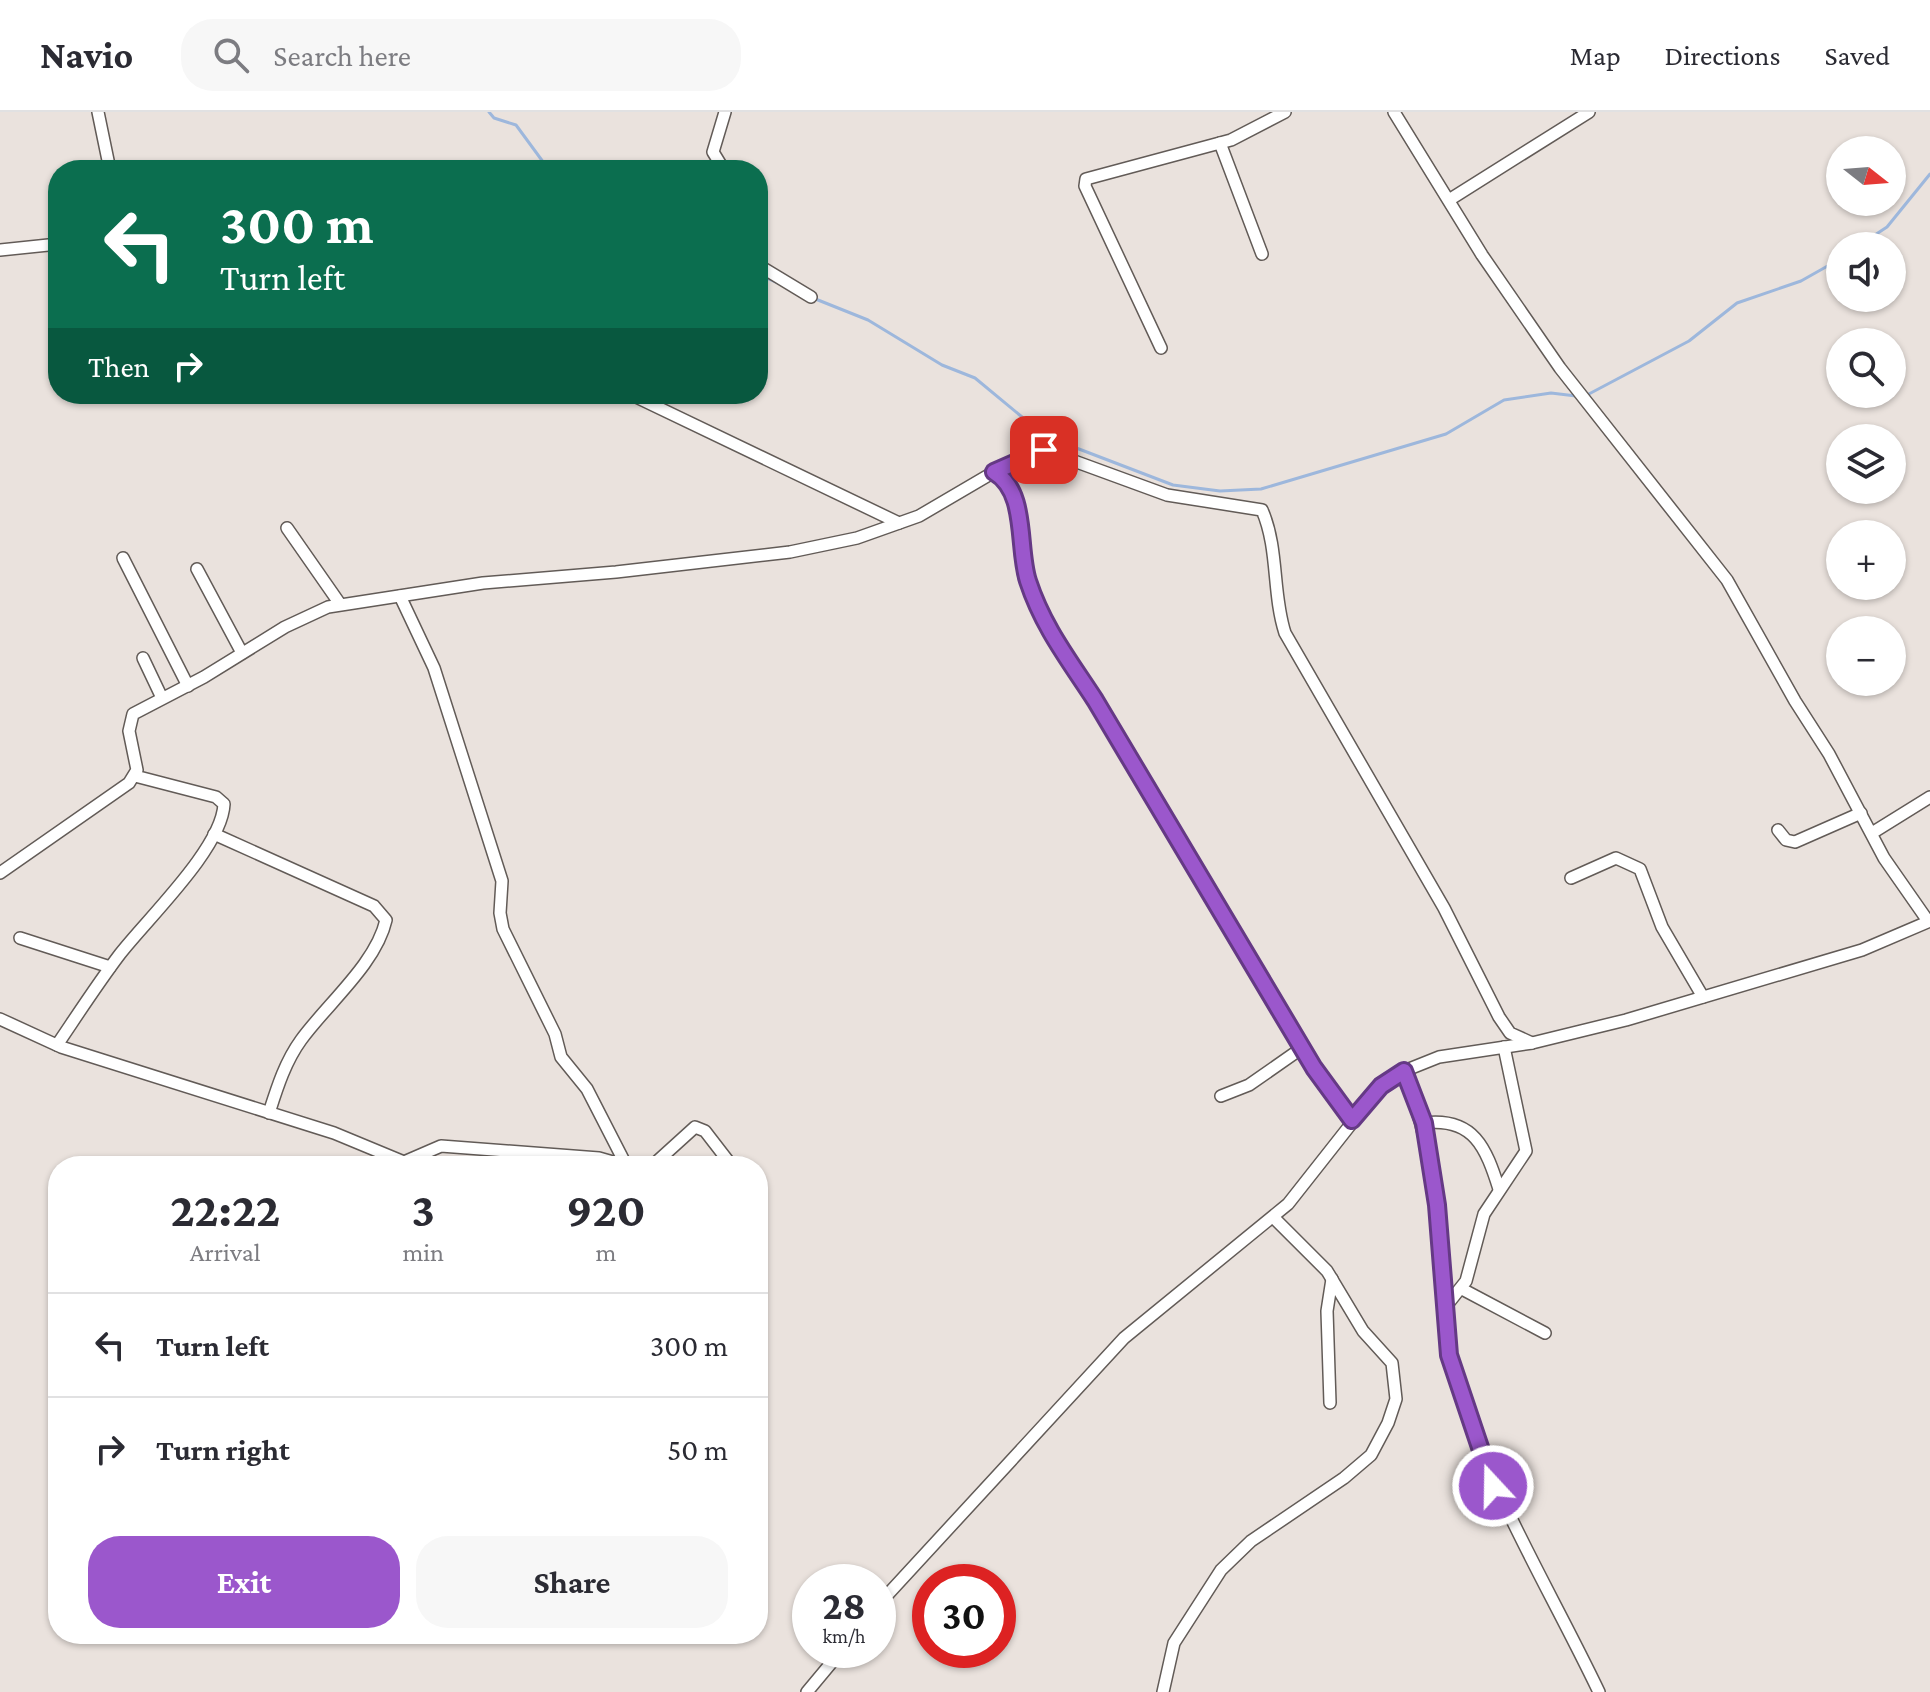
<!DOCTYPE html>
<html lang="en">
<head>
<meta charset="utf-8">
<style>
	:root { --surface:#fff; --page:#f7f7f7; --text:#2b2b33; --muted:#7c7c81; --line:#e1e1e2; --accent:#9b57cc }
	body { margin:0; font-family:"Crimson Pro",serif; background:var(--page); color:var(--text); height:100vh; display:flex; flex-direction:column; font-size:30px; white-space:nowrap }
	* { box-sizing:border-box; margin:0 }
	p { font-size:26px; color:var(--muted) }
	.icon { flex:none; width:44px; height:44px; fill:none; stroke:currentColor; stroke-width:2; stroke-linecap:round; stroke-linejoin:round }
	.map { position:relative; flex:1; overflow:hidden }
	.panel { position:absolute; left:48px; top:1044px; width:720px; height:488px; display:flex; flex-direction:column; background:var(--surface); border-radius:32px; box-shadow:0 2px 6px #0004 }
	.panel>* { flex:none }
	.top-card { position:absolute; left:48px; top:48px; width:720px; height:244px; border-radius:32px; box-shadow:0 2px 6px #0004; background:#0b6e4f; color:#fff; overflow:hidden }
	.needle { width:52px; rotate:107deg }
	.fabs { position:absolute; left:1826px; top:24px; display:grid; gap:16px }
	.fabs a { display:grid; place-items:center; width:80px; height:80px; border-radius:50%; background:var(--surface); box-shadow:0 2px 6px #0004; font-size:40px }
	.speed { position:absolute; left:792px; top:1452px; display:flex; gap:16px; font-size:40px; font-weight:700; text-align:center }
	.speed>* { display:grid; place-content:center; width:104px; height:104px; border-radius:50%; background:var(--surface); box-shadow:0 2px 6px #0004; line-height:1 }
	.speed small { font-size:20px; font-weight:400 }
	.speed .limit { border:12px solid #d22; background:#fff; color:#111 }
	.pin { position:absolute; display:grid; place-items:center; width:68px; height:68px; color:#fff; margin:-34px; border-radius:16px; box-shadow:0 4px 12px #0006 }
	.me { position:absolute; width:88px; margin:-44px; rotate:339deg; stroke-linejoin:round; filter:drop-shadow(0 0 6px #0008) }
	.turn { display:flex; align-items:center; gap:28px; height:168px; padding:0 40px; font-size:36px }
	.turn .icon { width:104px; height:104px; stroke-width:2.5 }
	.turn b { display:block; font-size:56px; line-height:68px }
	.then { display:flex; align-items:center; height:76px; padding:0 40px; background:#0003; gap:16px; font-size:30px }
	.eta { display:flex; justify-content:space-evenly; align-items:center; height:136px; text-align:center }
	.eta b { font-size:48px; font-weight:700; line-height:56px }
	.button { display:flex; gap:16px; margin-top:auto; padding:16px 40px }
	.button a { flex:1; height:92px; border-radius:32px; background:var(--accent); color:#fff; font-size:32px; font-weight:700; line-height:92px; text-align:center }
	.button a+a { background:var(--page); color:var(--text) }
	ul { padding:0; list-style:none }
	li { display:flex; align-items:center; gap:24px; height:104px; padding:0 40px; border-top:2px solid var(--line) }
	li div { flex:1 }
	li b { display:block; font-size:30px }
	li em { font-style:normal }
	header { display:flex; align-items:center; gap:48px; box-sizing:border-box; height:112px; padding:0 40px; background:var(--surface); border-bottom:2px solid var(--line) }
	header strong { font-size:38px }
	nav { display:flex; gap:44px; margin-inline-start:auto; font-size:28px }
	.search { width:560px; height:72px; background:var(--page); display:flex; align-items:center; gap:20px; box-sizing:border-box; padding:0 28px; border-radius:32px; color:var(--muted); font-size:30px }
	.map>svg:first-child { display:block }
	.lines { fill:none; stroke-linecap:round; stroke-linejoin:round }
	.stream { stroke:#9db7dc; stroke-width:3 }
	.street-casing { stroke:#625b57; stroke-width:14 }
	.street { stroke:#fff; stroke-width:11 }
	.route-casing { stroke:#653985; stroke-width:20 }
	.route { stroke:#9b57cc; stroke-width:14 }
</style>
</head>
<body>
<header>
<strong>Navio</strong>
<div class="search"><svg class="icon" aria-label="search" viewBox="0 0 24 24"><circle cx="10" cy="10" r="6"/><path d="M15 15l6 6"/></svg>Search here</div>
<nav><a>Map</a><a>Directions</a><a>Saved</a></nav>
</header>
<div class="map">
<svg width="1930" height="1580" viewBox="0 0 1930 1580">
	<rect width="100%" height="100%" fill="#eae2dd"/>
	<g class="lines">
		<g class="stream">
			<path d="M489 0 494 6 516 13 549 58"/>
			<path d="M1858 134 1887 115 1930 62"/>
			<path d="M758 162 780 172"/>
			<path d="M813 186 868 208 942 253 975 266 1045 324 1173 373 1220 379 1261 377 1446 322 1504 288 1551 281 1576 284"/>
			<path d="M1587 283 1689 229 1737 191 1801 169 1840 147"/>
		</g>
		<g class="street-casing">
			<g id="street">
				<path d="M98 0 110 58"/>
				<path d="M1394 0 1482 143 1560 256 1727 468 1795 589 1829 642 1884 746 1928 809"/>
				<path d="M1220 31 1262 142"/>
				<path d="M724 58 713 40 725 0"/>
				<path d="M1449 88 1589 0"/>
				<path d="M0 138 58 132"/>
				<path d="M758 153 811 185"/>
				<path d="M1161 236 1085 74 1086 67 1231 28 1285 0"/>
				<path d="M630 282 899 411"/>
				<path d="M994 360C1028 380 1017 435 1028 469 1043 514 1069 549 1095 588L1314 956 1352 1008"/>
				<path d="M287 416 340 492"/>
				<path d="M123 446 188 574"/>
				<path d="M197 457 242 541"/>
				<path d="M400 484 434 556 502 769 500 801 503 817 555 922 561 945 587 977 626 1053"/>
				<path d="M143 546 162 586"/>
				<path d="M1778 718 1786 728 1795 730 1861 701"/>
				<path d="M1872 721 1930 685"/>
				<path d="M214 722 374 794 386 808C376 852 327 892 301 928 285 950 277 976 269 1001"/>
				<path d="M0 761 129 671 137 658 129 619 133 602 204 565 285 515 328 495 483 471 616 460 790 440 857 426 919 404 994 360 1044 338 1167 383 1262 398C1279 437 1272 481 1285 521L1444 796 1499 905 1510 921 1532 931"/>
				<path d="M1571 766 1616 746 1640 757 1662 815 1703 885"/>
				<path d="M20 826 110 855"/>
				<path d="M0 907 61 935 334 1021 404 1050 441 1034 599 1046 627 1054"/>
				<path d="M57 933C78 902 98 871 120 842 148 806 222 736 224 692L216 685 135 664"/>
				<path d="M1404 959C1429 1026 1439 1090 1442 1162 1444 1190 1442 1219 1450 1247 1482 1369 1545 1467 1599 1580"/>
				<path d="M1221 984 1249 973 1302 936"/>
				<path d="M1424 1011C1474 1005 1486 1036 1499 1077"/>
				<path d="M652 1054 695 1015 705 1019 732 1054"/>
				<path d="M1462 1177 1545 1221"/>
				<path d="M1443 1198 1466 1169 1484 1102 1526 1039 1504 935"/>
				<path d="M1330 1291 1327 1199 1332 1167"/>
				<path d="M878 1493 1124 1226 1288 1092 1381 974 1404 959 1439 945 1532 931 1626 908 1862 838 1930 809"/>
				<path d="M807 1580 842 1538"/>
				<path d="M1163 1580 1174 1531 1221 1458 1251 1429 1344 1366 1371 1343 1388 1311 1396 1287 1392 1251 1363 1219 1327 1159 1274 1106"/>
			</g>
		</g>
		<use href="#street" class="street"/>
	</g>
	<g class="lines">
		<g class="route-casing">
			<path id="route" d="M1044 338 994 360C1028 380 1017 435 1028 469 1043 515 1069 548 1095 588L1314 956 1352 1008 1381 974 1404 959 1424 1011 1437 1093 1449 1243 1493 1374"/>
		</g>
		<use href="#route" class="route"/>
	</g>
</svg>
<div class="fabs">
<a><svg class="needle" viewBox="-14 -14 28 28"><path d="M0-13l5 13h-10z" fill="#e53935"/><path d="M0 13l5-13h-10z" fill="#7c7c81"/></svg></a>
<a><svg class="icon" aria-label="sound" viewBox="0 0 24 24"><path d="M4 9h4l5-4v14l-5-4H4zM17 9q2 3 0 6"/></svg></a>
<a><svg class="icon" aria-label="search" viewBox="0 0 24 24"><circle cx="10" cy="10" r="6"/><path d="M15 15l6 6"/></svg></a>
<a><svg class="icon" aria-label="layers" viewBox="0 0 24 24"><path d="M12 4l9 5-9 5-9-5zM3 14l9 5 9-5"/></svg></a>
<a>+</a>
<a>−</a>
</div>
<div class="speed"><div>28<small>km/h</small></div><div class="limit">30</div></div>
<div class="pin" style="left:1044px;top:338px;background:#d93025"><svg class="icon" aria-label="arrive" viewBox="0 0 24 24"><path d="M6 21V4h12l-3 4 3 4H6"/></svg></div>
<svg class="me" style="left:1493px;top:1374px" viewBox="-20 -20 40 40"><circle r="17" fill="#9b57cc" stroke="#fff" stroke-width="3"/><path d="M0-11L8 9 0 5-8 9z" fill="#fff"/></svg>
<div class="top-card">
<div class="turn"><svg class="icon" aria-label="left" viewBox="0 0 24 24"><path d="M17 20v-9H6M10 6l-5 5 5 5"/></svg><div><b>300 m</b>Turn left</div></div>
<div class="then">Then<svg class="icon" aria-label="right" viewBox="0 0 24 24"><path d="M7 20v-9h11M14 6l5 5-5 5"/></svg></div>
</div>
<section class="panel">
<div class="eta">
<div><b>22:22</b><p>Arrival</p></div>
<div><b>3</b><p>min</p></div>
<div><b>920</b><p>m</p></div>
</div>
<ul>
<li><svg class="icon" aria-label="left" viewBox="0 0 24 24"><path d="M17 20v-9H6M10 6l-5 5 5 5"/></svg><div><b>Turn left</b></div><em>300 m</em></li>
<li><svg class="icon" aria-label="right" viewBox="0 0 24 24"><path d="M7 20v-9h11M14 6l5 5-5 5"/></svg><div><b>Turn right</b></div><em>50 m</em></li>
</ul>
<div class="button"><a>Exit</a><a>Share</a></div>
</section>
</div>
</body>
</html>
